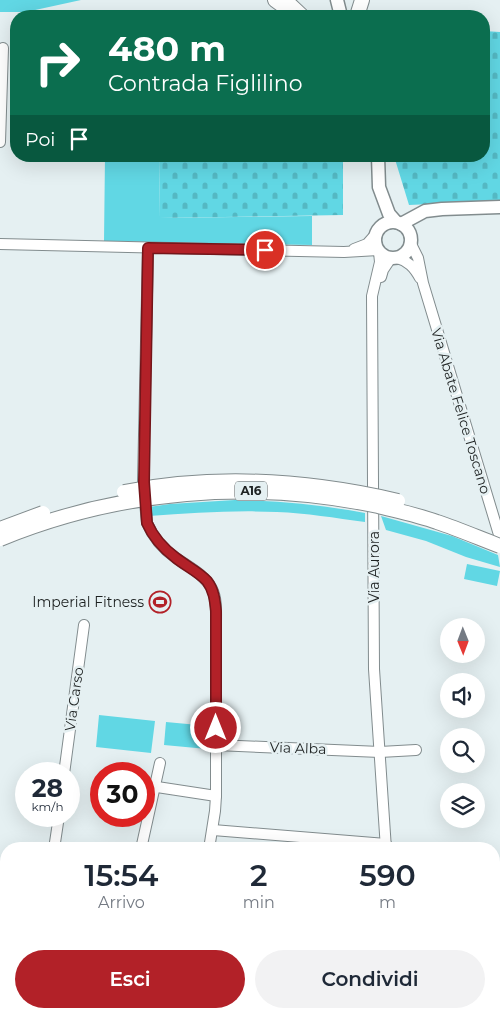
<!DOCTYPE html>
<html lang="it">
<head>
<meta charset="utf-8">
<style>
	:root { --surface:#fff; --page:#f2f2f3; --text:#1f2937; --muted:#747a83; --accent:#b22128 }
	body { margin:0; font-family:Montserrat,sans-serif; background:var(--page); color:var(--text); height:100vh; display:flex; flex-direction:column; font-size:19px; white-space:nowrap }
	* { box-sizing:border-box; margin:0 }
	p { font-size:16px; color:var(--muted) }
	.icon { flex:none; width:28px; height:28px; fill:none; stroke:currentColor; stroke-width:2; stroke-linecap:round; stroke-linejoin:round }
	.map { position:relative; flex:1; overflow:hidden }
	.drawer { position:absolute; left:0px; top:842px; width:500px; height:176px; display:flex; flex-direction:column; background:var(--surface); border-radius:20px 20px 0 0; box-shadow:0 5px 20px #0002 }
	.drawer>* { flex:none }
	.guide { position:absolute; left:10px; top:10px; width:480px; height:152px; border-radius:20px; box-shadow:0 5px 20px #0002; background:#0b6e4f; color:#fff; overflow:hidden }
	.needle { width:32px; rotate:179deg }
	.controls { position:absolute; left:440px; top:618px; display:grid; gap:10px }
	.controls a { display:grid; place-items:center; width:45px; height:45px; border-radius:50%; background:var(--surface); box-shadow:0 5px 20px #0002; font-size:25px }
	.speed { position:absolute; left:15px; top:762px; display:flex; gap:10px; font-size:25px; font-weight:700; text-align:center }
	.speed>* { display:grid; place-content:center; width:65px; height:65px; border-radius:50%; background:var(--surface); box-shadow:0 5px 20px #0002; line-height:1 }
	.speed small { font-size:12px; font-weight:400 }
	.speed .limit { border:8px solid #d22; background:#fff; color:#111 }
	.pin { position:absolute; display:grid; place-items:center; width:42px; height:42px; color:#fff; margin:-21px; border:2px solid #fff; border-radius:50%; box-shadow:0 1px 5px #0007 }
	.me { position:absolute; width:55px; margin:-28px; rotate:0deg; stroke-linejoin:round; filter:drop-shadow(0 0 4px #0008) }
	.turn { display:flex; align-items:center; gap:18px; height:105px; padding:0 15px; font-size:22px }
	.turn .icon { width:65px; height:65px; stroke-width:2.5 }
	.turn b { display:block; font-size:35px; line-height:42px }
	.then { display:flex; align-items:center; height:48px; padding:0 15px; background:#0003; gap:10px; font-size:19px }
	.eta { display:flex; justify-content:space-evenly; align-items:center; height:85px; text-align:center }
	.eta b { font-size:30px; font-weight:600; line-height:35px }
	.primary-button { display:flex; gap:10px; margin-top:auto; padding:10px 15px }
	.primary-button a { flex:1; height:58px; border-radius:30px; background:var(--accent); color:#fff; font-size:20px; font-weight:600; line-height:58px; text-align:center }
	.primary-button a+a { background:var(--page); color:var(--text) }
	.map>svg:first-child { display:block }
	.grass { fill:#61d7e4 }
	.cemetery { fill:url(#cemetery-stones) }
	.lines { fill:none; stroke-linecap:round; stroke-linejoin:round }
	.minor-casing { stroke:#828c8e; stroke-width:12 }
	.major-casing { stroke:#828c8e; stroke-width:15 }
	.highway-casing { stroke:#828c8e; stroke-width:16 }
	.minor { stroke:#fff; stroke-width:10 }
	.major { stroke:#fff; stroke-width:12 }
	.highway { stroke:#fff; stroke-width:14 }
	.highway-bridge-casing { stroke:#828c8e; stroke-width:16; stroke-linecap:butt }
	.highway-bridge { stroke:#fff; stroke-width:14 }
	.route-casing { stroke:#74151a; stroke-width:12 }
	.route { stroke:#b22128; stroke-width:9 }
	.labels { text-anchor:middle; stroke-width:5; stroke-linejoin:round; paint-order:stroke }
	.shield { fill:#e5f0f2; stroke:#595f60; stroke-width:1 }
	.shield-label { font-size:12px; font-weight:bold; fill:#1d2121 }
	.street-label { font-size:14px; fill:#1d2121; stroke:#e5f0f2 }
	.poi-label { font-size:14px; fill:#1d2121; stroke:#e5f0f2; text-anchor:end }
</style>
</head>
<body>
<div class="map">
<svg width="500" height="1018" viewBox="0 0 500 1018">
	<defs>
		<pattern id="cemetery-stones" width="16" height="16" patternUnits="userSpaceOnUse" patternTransform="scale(1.25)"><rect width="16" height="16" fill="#61d7e4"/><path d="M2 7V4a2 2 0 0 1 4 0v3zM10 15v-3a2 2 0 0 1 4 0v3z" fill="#54b8c3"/></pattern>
	</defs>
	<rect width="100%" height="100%" fill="#e5f0f2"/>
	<g class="grass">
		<path d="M0 0H81L26 12H0Z"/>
		<path d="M105 156H159L160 218 312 216V245L104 241Z"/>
		<path d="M235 500C279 501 322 505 365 513V522C335 518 306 513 277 512 234 510 192 513 149 516V507L170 504Z"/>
		<path d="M381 516 452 536 498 555 500 567 466 557 426 541 386 530Z"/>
		<path d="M467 564 500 571 497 586 464 579Z"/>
		<path d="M99 715 155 721 151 753 96 747Z"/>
		<path d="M166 722 209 726 207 749 164 745Z"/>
	</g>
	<g class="cemetery">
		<path d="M484 31 500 32V201L409 205 394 156H484Z"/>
		<path d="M159 156H343V215L160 218Z"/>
	</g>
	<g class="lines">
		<g class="minor-casing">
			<g id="minor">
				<path d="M288 0 305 16"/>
				<path d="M0 142 3 48"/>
				<path d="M0 244 344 252 378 250"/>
				<path d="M411 244 418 258 423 283 500 538"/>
				<path d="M148 248 143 482 147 523C153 537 164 550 176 558 189 567 205 575 212 589 217 599 216 612 216 623V796L215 811 209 849"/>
				<path d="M354 249 367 244 375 235"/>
				<path d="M379 252 380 262 372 296 374 669 386 849"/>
				<path d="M397 258C408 261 414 267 420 278"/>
				<path d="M381 277 383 270 391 258"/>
				<path d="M216 745 380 752 416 750"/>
				<path d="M64 774 84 625"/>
				<path d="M144 785 216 796"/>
				<path d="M213 830 386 844"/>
				<path d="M54 849 59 816"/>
				<path d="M141 849 160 763"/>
				<path d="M0 979 6 983"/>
				<path d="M116 1012 129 1018"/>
				<path d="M15 1018 16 1012"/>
				<path d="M176 1018 178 1012"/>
				<path d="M369 1018 370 1012"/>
			</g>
		</g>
		<g class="major-casing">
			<g id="major">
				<path d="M337 0 341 16"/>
				<path d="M378 156 379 187 389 214 396 222"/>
				<circle cx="393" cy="240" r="18"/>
				<path d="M401 224 425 211 442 209 500 207"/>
			</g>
		</g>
		<g class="highway-casing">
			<g id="highway">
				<path d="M275 0 297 16"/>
				<path d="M357 16 362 0"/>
			</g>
		</g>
		<use href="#minor" class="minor"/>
		<use href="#major" class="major"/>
		<use href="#highway" class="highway"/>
		<g class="highway-bridge-casing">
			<g id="highway-bridge">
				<path d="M124 492C215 474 308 480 398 501"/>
				<path d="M0 529 43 513"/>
				<path d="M0 539C119 490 252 479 378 506 398 511 418 515 437 522 458 529 479 538 500 546"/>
			</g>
		</g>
		<use href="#highway-bridge" class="highway-bridge"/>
	</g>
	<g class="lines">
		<g class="route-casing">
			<path id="route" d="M216 728V611C215 601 214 590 207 581 199 572 186 566 176 558 164 549 153 537 147 523L144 482 148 248 265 250"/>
		</g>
		<use href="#route" class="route"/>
	</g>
	<defs>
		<g id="stadium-ring" transform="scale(1.125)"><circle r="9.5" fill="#e5f0f2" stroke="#b22128" stroke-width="1.5"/><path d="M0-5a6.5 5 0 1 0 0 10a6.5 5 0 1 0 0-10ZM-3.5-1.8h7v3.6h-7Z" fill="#b22128"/></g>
	</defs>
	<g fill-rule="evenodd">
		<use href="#stadium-ring" x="160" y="602"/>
	</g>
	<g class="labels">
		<rect class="shield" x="235" y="481.5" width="32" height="19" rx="4"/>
		<g class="shield-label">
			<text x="251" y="495">A16</text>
		</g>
		<g class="street-label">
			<text transform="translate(461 411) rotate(73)" y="5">Via Abate Felice Toscano</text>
			<text transform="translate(374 567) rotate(-90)" y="5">Via Aurora</text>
			<text transform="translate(74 699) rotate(-82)" y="5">Via Carso</text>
			<text transform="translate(298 748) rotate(2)" y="5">Via Alba</text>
		</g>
		<g class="poi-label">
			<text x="144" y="607">Imperial Fitness</text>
		</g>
	</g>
</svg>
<div class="controls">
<a><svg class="needle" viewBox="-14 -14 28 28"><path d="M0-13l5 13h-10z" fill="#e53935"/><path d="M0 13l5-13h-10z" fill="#747a83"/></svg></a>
<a><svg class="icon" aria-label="sound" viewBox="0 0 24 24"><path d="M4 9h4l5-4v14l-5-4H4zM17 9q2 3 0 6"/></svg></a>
<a><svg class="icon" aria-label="search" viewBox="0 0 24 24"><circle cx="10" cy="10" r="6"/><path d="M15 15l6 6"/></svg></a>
<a><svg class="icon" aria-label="layers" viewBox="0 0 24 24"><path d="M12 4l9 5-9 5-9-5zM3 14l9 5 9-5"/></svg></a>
</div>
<div class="speed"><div>28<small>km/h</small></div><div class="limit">30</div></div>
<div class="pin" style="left:265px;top:250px;background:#d93025"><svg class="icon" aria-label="arrive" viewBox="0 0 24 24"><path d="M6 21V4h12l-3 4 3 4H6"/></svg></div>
<svg class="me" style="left:216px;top:728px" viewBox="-20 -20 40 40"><circle r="17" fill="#b22128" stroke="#fff" stroke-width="3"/><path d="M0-11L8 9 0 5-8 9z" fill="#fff"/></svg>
<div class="guide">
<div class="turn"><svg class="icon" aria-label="right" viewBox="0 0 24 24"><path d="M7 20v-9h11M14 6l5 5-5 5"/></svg><div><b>480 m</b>Contrada Figlilino</div></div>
<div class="then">Poi<svg class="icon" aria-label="arrive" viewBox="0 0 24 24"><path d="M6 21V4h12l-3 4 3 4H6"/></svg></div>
</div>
<section class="drawer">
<div class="eta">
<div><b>15:54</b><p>Arrivo</p></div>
<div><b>2</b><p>min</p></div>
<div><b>590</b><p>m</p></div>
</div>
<div class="primary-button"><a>Esci</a><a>Condividi</a></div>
</section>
</div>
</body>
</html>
